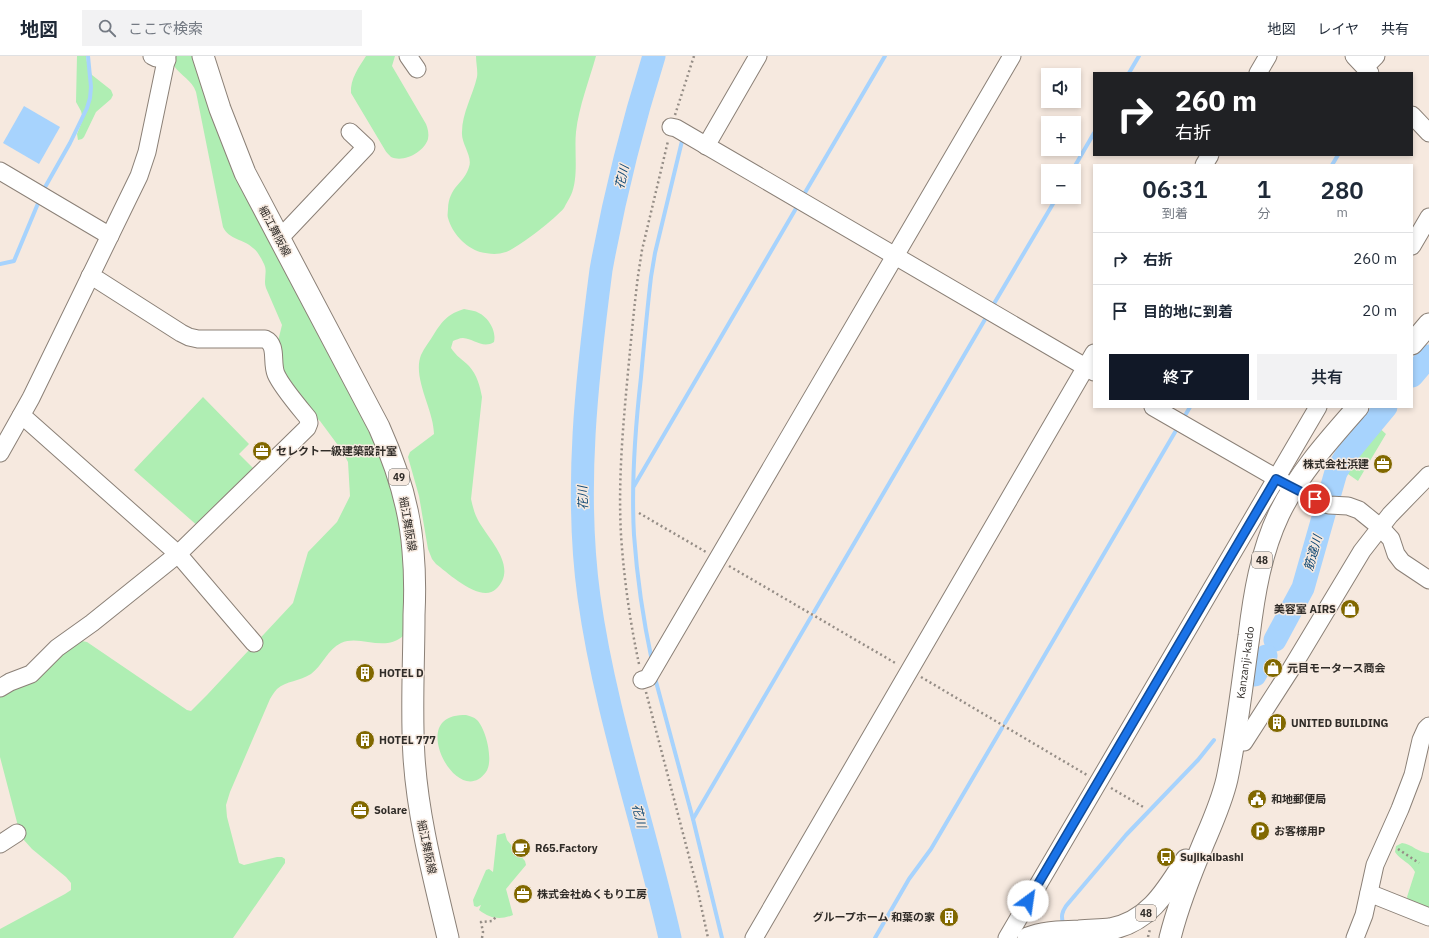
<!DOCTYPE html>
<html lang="ja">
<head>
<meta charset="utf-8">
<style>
	:root { --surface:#fff; --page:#f2f2f3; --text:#1f2937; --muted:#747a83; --line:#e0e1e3; --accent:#111827 }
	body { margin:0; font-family:"IBM Plex Sans","Noto Sans JP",sans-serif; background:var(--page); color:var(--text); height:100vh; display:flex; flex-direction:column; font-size:15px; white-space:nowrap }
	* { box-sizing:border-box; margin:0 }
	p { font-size:13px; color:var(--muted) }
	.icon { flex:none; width:22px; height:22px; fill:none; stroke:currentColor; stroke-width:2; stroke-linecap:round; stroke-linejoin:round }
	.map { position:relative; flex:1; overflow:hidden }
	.details { position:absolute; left:1093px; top:108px; width:320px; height:244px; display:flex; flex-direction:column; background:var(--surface); border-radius:0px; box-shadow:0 2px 6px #0003 }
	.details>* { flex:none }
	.banner { position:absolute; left:1093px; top:16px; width:320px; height:84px; border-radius:0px; box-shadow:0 2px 6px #0003; background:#202124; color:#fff; overflow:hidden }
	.tools { position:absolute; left:1041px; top:12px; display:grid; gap:8px }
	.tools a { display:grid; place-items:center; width:40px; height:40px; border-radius:0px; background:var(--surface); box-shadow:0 2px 6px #0003; font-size:20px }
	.pin { position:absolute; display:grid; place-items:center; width:34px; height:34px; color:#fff; margin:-17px; border:2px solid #fff; border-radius:50%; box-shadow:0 1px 4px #0007 }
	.me { position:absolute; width:44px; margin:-22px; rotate:31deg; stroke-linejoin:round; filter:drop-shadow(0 0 3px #0008) }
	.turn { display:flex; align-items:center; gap:14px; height:84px; padding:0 16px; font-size:18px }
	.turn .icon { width:52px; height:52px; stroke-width:2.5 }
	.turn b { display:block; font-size:28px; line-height:34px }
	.eta { display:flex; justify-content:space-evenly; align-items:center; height:68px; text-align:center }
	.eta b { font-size:24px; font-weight:600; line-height:28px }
	.primary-button { display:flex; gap:8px; margin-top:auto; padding:8px 16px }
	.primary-button a { flex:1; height:46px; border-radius:0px; background:var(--accent); color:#fff; font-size:16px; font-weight:600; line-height:46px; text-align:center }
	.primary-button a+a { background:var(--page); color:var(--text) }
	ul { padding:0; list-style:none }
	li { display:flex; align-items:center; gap:12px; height:52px; padding:0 16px; border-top:1px solid var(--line) }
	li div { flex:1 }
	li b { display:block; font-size:15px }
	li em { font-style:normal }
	header { display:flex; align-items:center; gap:24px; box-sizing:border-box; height:56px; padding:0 20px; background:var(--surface); border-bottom:1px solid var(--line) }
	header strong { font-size:19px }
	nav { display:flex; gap:22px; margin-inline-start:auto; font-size:14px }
	.search { width:280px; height:36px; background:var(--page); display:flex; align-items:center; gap:10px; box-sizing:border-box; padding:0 14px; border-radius:0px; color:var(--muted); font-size:15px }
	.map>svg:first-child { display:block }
	.green { fill:#afeeb3 }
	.water { fill:#a7d3fd }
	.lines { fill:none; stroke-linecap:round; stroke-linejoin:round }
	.stream { stroke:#a7d3fd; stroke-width:4 }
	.river { stroke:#a7d3fd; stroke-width:23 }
	.minor-casing { stroke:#8b8077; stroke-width:19 }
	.major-casing { stroke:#8b8077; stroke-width:23 }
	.path { stroke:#958d86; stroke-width:2.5; stroke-dasharray:2 3; stroke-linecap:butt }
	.minor { stroke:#fff; stroke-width:17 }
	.major { stroke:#fff; stroke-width:21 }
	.route-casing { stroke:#114b97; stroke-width:10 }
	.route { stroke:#1a73e8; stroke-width:7 }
	.labels { text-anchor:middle; stroke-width:3; stroke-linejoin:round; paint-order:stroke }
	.shield { fill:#f6e9df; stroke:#6b655f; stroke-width:1 }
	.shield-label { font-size:10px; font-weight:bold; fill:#302c28 }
	.street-label { font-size:11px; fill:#302c28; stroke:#f6e9df }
	.poi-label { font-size:11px; font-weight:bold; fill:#302c28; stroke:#f6e9df; text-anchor:start }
	.water-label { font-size:12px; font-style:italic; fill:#0f4874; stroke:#f6e9df }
</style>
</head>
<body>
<header>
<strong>地図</strong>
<div class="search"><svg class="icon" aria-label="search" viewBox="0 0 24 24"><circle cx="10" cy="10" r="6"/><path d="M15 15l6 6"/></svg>ここで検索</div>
<nav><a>地図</a><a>レイヤ</a><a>共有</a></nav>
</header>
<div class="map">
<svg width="1429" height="882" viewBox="0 0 1429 882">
	<rect width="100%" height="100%" fill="#f6e9df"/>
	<g class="green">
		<path d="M77 0H86L88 12 92 19 111 34 113 39 111 43 96 56 84 81 82 83 78 84 77 78 83 63 81 55 76 46Z"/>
		<path d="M174 0H195L371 374 390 421 405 495 403 580C384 597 360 578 341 587 328 593 322 610 311 618 300 625 286 625 277 633 274 636 272 640 270 643L230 736 226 749 227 761 239 807 244 809 277 801H282L285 803V807L233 882H0V873L65 838 71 834V827L66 821 32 793 23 783 18 770 0 701V637L54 601 82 585 87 586 187 654 191 655 207 639 293 547 308 496 337 466 350 440 348 406 343 396 320 365 313 359 282 320 277 289 282 269 266 232C263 224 268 216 264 208 261 202 258 196 253 192 244 183 229 184 223 171L196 36C192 24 181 20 174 10Z"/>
		<path d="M366 0H395L392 10 426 68C428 73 429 78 428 83 424 96 404 107 391 101 389 99 386 96 385 94L351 37C350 23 359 11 366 0Z"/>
		<path d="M476 0H596C589 25 579 50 576 76 574 95 579 121 571 139 569 143 566 148 564 152 555 163 519 191 506 196 497 199 489 198 480 196 465 191 452 177 448 162 447 159 448 156 448 153 449 130 464 128 469 111 473 100 461 88 462 76 462 57 473 39 477 21 478 15 476 7 476 0Z"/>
		<path d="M464 253C467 254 471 254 474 255 486 258 497 273 494 286 483 293 474 283 463 282 459 282 456 284 453 285L451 292C456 300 463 304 469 310 477 319 480 330 482 341L471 443C473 452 475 459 479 466 491 486 518 512 496 533 481 548 448 517 436 508L432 503 428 493 419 440 408 401 410 396 434 378C434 354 412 322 421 299 424 292 430 285 434 278 443 264 448 258 464 253Z"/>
		<path d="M203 341 249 388 239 398 256 415 199 471 134 414Z"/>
		<path d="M1376 369 1386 378 1358 425 1348 418 1331 446 1339 418 1346 406Z"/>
		<path d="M466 659C469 660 474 661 477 664 486 673 494 705 486 716 462 749 423 686 443 666 449 660 457 659 466 659Z"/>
		<path d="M505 777 507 784 525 805 526 809 506 833 513 859C500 864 491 863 479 854L481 849 477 851 474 850 473 844 486 814 489 813 493 816 497 779Z"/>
		<path d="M1402 787C1412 788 1418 797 1429 797V854L1409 845 1407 841 1415 816C1411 807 1400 804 1395 796L1396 790Z"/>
	</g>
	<path class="water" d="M24 50 60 71 39 108 3 87Z"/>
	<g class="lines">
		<g class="stream">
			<path d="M1129 17 1139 0"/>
			<path d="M1332 109 1338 99"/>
			<path d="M1072 115 1094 77"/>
			<path d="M44 133 70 87 87 52 90 42 91 31 88 0"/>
			<path d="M803 140 885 0"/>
			<path d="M0 208 14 205 39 145"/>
			<path d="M992 251 1057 141"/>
			<path d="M1183 363 1190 351"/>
			<path d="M634 430 798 149"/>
			<path d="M814 556 987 260"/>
			<path d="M652 605C643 563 637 521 634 479 631 426 635 374 641 321 644 288 647 255 651 221L655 197 682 85"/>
			<path d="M655 622 693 763 722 882"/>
			<path d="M1005 667 1178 371"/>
			<path d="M693 763 811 561"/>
			<path d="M1063 867C1061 860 1062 856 1066 850L1126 779 1198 704 1214 684"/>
			<path d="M875 882 909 823 931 793 1002 672"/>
		</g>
		<g class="river">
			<path d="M654 0C632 70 614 142 601 214 587 321 574 433 589 541 605 656 644 768 670 882"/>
			<path d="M1412 320 1429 300"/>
			<path d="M1275 584 1303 532 1336 416 1347 398 1386 351"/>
			<path d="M1255 619 1266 600"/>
		</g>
		<g class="minor-casing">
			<g id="minor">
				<path d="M152 0 156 2 167 4"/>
				<path d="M408 0 417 13"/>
				<path d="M1354 0 1370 17"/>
				<path d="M1365 11 1376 0"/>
				<path d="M1258 17 1268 0"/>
				<path d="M1412 59 1429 77"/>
				<path d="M671 71 676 72 1094 316"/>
				<path d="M706 90 758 0"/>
				<path d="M1204 109 1210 99"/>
				<path d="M0 115 110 180"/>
				<path d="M279 183 366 91 350 76"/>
				<path d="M1412 190 1429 161"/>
				<path d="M1153 351 1306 439 1329 449 1348 450 1359 454 1380 471 1391 483 1396 498 1402 506 1429 524"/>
				<path d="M21 360 26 363 178 498 254 587"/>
				<path d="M0 397 31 342 139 120 147 96 167 0"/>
				<path d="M642 624 648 622 1012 0"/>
				<path d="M0 632 10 626 31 618 57 592 92 567 178 498 307 372 309 367 308 362C299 351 281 330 276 318 271 306 278 289 265 283H198L189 281 181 277 98 224 90 220"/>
				<path d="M1234 685 1244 686 1291 613 1362 495 1390 459 1429 419"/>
				<path d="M0 788 17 777"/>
				<path d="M1369 837 1429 861"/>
				<path d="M754 882 1094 297"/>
				<path d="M1007 882 1318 351"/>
				<path d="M1355 882 1364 859 1375 809 1400 753 1413 719 1421 684 1426 673 1429 670"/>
			</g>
		</g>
		<g class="major-casing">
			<g id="major">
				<path d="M203 0 220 53 245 117 379 371C397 411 410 452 413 495 415 517 415 538 414 559 414 606 411 654 414 701 418 763 434 822 448 882"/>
				<path d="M1412 288 1429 268"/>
				<path d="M1028 882C1045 875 1062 876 1079 875 1090 874 1100 874 1110 873 1149 866 1167 834 1186 804"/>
				<path id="s1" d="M1170 882C1178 849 1191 817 1204 786 1213 765 1222 745 1227 723 1237 676 1242 628 1249 580 1254 538 1261 496 1279 458 1299 417 1328 385 1358 351"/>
			</g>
		</g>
		<g class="path">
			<path d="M675 59 694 0"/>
			<path d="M639 457 706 496"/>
			<path d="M729 510 897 608"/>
			<path d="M639 608C630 566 624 523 621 479 618 425 623 370 628 316 631 284 634 252 638 220L642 194 668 85"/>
			<path d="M921 621 1087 719"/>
			<path d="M646 636 697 831 708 882"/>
			<path d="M1111 732 1145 752"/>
			<path d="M1398 793 1419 807"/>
			<path d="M1148 881 1150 873"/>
			<path d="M482 882 483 876 481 866 492 865 497 860"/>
		</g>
		<use href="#minor" class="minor"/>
		<use href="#major" class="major"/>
	</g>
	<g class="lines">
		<g class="route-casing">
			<path id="route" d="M1028 845 1276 423 1315 443"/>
		</g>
		<use href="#route" class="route"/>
	</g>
	<defs>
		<g id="office-disc" transform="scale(1)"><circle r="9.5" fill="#816800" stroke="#f6e9df"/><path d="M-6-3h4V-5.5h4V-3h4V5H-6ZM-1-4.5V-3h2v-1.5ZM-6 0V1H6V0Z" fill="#fff"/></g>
		<g id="shop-disc" transform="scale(1)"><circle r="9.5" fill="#816800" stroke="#f6e9df"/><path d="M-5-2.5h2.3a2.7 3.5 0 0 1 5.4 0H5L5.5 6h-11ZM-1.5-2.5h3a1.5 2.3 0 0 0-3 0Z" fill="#fff"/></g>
		<g id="building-disc" transform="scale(1)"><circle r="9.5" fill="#816800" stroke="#f6e9df"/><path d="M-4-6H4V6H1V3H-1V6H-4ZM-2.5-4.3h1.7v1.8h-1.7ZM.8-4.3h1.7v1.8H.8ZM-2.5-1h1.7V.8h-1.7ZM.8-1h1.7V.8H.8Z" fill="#fff"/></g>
		<g id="civic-disc" transform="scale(1)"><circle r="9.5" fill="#816800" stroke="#f6e9df"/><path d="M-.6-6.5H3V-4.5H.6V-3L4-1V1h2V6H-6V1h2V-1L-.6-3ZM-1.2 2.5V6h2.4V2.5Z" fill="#fff"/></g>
		<g id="parking-disc" transform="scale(1)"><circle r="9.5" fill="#816800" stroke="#f6e9df"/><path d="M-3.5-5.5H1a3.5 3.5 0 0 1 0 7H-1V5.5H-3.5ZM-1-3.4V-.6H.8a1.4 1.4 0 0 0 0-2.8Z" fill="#fff"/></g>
		<g id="cafe-disc" transform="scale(1)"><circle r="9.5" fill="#816800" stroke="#f6e9df"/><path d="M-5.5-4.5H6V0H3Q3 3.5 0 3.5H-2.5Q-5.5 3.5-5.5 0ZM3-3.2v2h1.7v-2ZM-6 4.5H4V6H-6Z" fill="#fff"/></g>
		<g id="bus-disc" transform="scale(1)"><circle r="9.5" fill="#816800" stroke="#f6e9df"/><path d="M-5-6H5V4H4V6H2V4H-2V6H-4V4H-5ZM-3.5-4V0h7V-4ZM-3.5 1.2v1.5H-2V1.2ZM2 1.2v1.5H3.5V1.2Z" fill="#fff"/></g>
	</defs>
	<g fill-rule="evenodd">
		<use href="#office-disc" x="262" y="395"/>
		<use href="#office-disc" x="1383" y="408"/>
		<use href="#shop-disc" x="1350" y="553"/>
		<use href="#shop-disc" x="1273" y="612"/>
		<use href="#building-disc" x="365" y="617"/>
		<use href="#building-disc" x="1277" y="667"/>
		<use href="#building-disc" x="365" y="684"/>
		<use href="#civic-disc" x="1257" y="743"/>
		<use href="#office-disc" x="360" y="754"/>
		<use href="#parking-disc" x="1260" y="775"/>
		<use href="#cafe-disc" x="521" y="792"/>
		<use href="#bus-disc" x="1166" y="801"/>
		<use href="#office-disc" x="523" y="838"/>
		<use href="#building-disc" x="949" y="861"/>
	</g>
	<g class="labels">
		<g class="shield">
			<rect x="389" y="413" width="20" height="16" rx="3"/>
			<rect x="1252" y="496" width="20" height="16" rx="3"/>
			<rect x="1136" y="849" width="20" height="16" rx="3"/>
		</g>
		<g class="shield-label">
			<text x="399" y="425">49</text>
			<text x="1262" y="508">48</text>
			<text x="1146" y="861">48</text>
		</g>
		<g class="street-label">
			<text transform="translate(275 175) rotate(62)" y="4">細江舞阪線</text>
			<text transform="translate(408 468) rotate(80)" y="4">細江舞阪線</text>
			<text dy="4" stroke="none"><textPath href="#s1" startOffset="287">Kanzanji-kaido</textPath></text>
			<text transform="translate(427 791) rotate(78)" y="4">細江舞阪線</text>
		</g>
		<g class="poi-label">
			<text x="276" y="399">セレクト一級建築設計室</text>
			<text x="1369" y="412" text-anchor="end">株式会社浜建</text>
			<text x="1336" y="557" text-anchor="end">美容室 AIRS</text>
			<text x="1287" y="616">元目モータース商会</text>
			<text x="379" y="621">HOTEL D</text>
			<text x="1291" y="671">UNITED BUILDING</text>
			<text x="379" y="688">HOTEL 777</text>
			<text x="1271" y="747">和地郵便局</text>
			<text x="374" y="758">Solare</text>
			<text x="1274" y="779">お客様用P</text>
			<text x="535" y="796">R65.Factory</text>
			<text x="1180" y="805">Sujikaibashi</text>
			<text x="537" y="842">株式会社ぬくもり工房</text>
			<text x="935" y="865" text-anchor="end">グループホーム 和葉の家</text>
		</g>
		<g class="water-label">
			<text transform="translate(622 121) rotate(-77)" y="4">花川</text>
			<text transform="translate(583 442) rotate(-92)" y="4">花川</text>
			<text transform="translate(1313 497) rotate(-74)" y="4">筋違川</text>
			<text transform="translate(639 760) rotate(76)" y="4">花川</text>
		</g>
	</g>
</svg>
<div class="tools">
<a><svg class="icon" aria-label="sound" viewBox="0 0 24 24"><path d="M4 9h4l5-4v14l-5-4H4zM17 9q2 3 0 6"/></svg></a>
<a>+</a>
<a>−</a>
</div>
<div class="pin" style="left:1315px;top:443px;background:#d93025"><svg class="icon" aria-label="arrive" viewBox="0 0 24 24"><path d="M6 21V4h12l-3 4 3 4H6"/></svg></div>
<svg class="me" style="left:1028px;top:845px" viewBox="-20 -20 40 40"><circle r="19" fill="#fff"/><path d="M0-13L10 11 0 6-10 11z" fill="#1a73e8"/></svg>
<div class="banner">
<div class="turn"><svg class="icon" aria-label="right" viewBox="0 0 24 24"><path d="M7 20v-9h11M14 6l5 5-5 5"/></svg><div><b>260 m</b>右折</div></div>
</div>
<section class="details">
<div class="eta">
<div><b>06:31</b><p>到着</p></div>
<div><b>1</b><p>分</p></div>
<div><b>280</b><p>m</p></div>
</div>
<ul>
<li><svg class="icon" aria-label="right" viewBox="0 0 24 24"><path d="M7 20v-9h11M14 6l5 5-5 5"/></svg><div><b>右折</b></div><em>260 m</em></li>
<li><svg class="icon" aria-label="arrive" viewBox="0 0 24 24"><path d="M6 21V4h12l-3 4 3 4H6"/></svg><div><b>目的地に到着</b></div><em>20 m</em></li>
</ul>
<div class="primary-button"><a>終了</a><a>共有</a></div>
</section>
</div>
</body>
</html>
